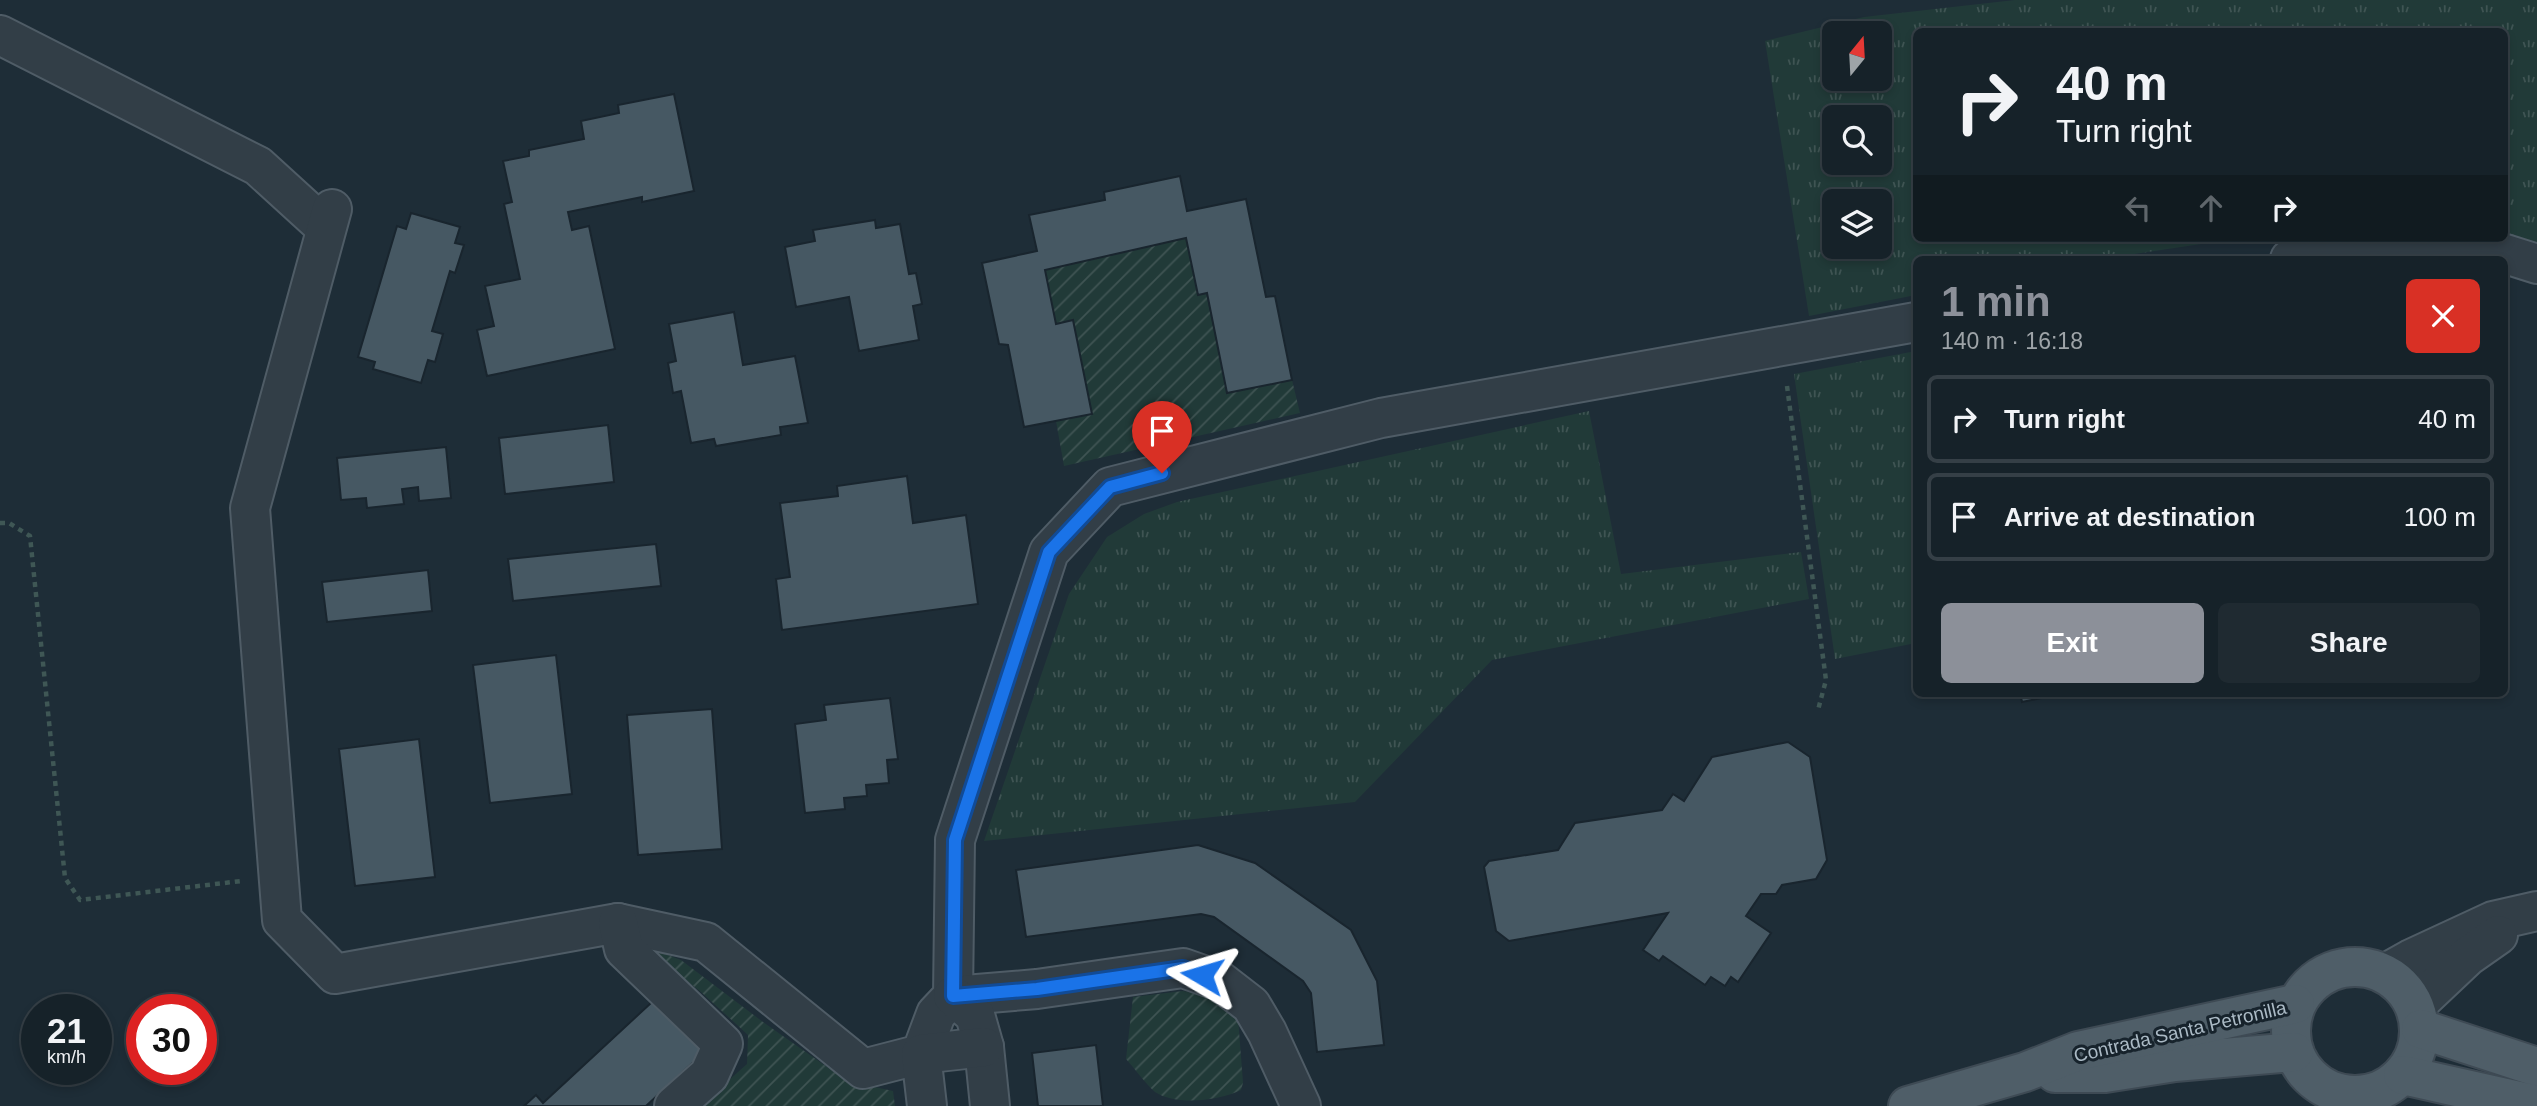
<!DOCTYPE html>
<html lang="en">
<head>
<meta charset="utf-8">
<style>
	:root { --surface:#162229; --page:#1f2a31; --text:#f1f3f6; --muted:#9ea4a8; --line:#353f46; --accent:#8c9099 }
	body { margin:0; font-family:Arial,sans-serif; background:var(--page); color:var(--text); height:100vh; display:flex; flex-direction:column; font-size:26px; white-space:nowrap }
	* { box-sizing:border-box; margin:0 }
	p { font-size:23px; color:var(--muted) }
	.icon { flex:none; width:38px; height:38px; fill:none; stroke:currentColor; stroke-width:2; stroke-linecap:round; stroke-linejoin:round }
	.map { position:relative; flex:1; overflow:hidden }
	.side { position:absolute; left:1913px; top:256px; width:595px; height:441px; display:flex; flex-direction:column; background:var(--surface); border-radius:10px; box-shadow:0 4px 10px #0003,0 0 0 2px var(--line) }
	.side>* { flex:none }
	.banner { position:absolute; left:1913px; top:28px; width:595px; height:214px; border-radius:10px; box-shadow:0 4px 10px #0003,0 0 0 2px var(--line); background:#162229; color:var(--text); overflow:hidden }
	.needle { width:46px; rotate:18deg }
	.tools { position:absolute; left:1822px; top:21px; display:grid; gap:14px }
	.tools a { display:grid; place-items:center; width:70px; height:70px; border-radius:10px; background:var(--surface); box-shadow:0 4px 10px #0003,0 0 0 2px var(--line); font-size:35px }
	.speed { position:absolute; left:21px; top:994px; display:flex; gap:14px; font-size:35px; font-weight:700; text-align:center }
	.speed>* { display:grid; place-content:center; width:91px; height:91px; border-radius:50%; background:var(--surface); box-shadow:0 4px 10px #0003,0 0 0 2px var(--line); line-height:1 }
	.speed small { font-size:18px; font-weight:400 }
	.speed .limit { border:10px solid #d22; background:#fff; color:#111 }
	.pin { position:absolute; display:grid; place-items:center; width:60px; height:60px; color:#fff; margin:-72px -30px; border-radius:50% 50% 50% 0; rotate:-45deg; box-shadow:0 0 7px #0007 }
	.pin .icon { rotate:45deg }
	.me { position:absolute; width:77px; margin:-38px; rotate:277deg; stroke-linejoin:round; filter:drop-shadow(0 0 5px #0008) }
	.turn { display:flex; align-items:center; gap:24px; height:147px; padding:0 28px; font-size:32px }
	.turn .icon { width:91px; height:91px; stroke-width:2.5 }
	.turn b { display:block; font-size:49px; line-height:60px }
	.lanes { display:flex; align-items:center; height:66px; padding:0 28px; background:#0003; justify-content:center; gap:35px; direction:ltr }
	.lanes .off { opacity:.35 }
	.round { display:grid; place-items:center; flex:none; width:74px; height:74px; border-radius:10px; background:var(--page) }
	.headline { display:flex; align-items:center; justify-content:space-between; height:119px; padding:0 28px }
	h1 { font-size:42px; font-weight:700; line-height:52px; color:var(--accent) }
	.button { display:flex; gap:14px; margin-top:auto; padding:14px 28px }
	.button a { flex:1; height:80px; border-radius:10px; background:var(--accent); color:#fff; font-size:28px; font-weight:700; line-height:80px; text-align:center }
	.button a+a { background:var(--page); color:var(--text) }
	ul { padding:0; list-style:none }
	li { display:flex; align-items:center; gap:21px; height:88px; margin:0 14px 10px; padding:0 14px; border:4px solid var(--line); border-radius:10px }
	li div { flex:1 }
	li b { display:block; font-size:26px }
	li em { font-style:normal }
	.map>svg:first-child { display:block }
	.grass { fill:url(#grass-tufts); fill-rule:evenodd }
	.garden { fill:url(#garden-furrows) }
	.building { fill:#465863; stroke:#19252e; stroke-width:2 }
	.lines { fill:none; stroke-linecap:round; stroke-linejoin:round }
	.minor-casing { stroke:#4f5c66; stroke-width:42 }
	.major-casing { stroke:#3e4a54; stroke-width:42 }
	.path { stroke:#3f5755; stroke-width:4.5; stroke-dasharray:5 5; stroke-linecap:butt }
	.minor { stroke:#323e47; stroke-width:38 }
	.major { stroke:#4f5e68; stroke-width:38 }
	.route-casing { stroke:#114b97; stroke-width:18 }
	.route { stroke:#1a73e8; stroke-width:12 }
	.labels { text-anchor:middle; stroke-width:6; stroke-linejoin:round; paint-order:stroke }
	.street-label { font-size:19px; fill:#abbac5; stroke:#17232c }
</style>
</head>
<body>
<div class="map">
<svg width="2537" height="1106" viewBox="0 0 2537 1106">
	<defs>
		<pattern id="grass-tufts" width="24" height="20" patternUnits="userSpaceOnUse" patternTransform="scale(1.75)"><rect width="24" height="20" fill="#213a38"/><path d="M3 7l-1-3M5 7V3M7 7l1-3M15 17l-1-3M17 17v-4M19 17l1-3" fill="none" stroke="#3f5453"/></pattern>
		<pattern id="garden-furrows" width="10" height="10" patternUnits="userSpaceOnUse" patternTransform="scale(1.75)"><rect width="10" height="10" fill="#213a38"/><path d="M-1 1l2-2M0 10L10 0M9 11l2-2" fill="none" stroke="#3f5453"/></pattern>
	</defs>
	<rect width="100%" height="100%" fill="#1e2d37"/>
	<g class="grass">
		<path d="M2015 0H2537V247L2504 238V32H1916V238H2241L2101 259H1916V295L1809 316 1765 41 1864 17ZM1834 33H1880V79H1834ZM1834 117H1880V163H1834ZM1834 201H1880V247H1834Z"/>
		<path d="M1916 351V643L1835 659 1794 374Z"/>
		<path d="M1589 411 1621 574 1801 552 1809 599 1492 660 1355 802 984 841 1069 594 1107 537 1144 514 1177 502Z"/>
	</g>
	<g class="garden">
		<path d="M1186 238 1198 294 1206 293 1227 393 1292 380 1300 413 1064 466 1056 421 1072 320 1056 324 1045 270Z"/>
		<path d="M641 945 681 960 763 1022 847 1081 893 1091 895 1106H700L747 1064 748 1035 701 992Z"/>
		<path d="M1183 991 1210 997 1238 1017 1243 1083 1241 1090C1219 1101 1176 1106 1155 1092 1145 1083 1135 1069 1126 1059L1133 997Z"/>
	</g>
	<g class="building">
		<path d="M674 94 694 191 642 202V197L568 212 572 230 589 226 615 349 487 376 477 330 494 326 485 286 520 279 504 204 512 202 503 161 529 156V150L584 139 581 121 619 113 618 105Z"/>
		<path d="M1180 176 1187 211 1246 199 1266 297 1275 296 1292 380 1227 393 1207 293 1198 295 1186 238 1045 270 1056 324 1073 320 1092 414 1024 427 1008 345 999 344 982 263 1037 251 1029 215 1105 200 1104 192Z"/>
		<path d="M411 213 460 227 455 243 464 245 455 273 450 271 432 331 443 334 435 362 428 360 421 383 373 369 375 362 358 357 397 226 406 229Z"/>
		<path d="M875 220 876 228 900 224 909 274 916 273 922 304 913 306 919 340 859 351 849 297 796 307 785 247 815 241 813 230Z"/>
		<path d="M734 312 743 365 795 356 808 423 780 427 781 435 716 446 714 439 691 443 681 391 673 393 668 363 676 361 669 324Z"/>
		<path d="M608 425 614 482 505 494 499 438Z"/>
		<path d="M446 447 451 498 419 501 418 487 402 489 404 504 367 508 366 498 341 500 337 458Z"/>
		<path d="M907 476 913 523 966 515 978 604 782 630 776 579 790 577 780 503 838 496 837 486Z"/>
		<path d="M656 544 661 586 513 601 508 559Z"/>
		<path d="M428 570 432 611 327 622 322 582Z"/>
		<path d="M556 655 572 794 490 803 473 665Z"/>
		<path d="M2020 693H2054L2055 695 2022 702Z"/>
		<path d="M890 698 898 759 887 760 889 783 866 785 867 796 844 798 845 809 805 813 795 724 826 720 824 705Z"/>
		<path d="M712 709 722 849 638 855 627 715Z"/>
		<path d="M419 739 435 877 355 886 339 749Z"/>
		<path d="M1788 742 1810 757 1827 860 1816 879 1782 885 1776 894H1761L1746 916 1771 933 1738 982 1731 977 1725 986 1711 977 1705 985 1663 956 1659 961 1643 950 1668 913 1509 941 1496 931 1484 867 1489 861 1558 850 1575 823 1662 810 1673 794 1684 801 1712 757Z"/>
		<path d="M1198 845 1255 863 1351 930 1377 981 1384 1045 1317 1052 1311 993 1303 981 1214 917 1201 914 1026 937 1016 870Z"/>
		<path d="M665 990 714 1043 646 1106H524L536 1095 543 1103Z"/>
		<path d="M1096 1045 1103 1106H1038L1032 1053Z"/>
	</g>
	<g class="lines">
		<g class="minor-casing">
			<g id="minor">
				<path d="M0 35 258 166 326 228"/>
				<path d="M332 209 250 508 282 920 335 974 618 923 706 942 863 1069 921 1054 936 1014 953 996 955 840 1049 552 1110 487 1381 418 1916 322"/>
				<path d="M2290 259 2369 252 2496 251 2537 264"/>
				<path d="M618 923 624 949 723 1044 709 1075 674 1106"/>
				<path d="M2386 973 2411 959 2493 921 2537 911"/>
				<path d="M953 996 1037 989 1183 968 1220 981 1251 1005 1267 1032 1301 1106"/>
				<path d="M953 996 975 1015 984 1047 990 1106"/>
				<path d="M2416 1005 2468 956 2498 935"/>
				<path d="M927 1106 921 1054 984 1047"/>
			</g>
		</g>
		<g class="major-casing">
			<g id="major">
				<circle cx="2355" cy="1031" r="64"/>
				<path d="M2421 1029 2537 1067"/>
				<path d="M2055 1073H2105L2175 1062 2294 1052"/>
				<path d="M2403 1075 2537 1105"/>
				<path d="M1908 1106 2025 1072 2078 1051 2295 1004"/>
			</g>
		</g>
		<g class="path">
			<path d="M1787 386 1826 680 1818 710"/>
			<path d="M0 523H9L30 536 65 878 80 900 241 881"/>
		</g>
		<use href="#minor" class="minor"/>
		<use href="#major" class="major"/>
	</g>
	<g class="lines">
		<g class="route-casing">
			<path id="route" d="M1162 473 1110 487 1049 552 955 840 953 996 1037 989 1183 968 1202 975"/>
		</g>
		<use href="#route" class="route"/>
	</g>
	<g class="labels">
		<g class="street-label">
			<text transform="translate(2180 1031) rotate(-13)" y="7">Contrada Santa Petronilla</text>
		</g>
	</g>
</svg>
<div class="tools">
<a><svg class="needle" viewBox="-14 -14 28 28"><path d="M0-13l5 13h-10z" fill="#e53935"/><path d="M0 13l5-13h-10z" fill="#9ea4a8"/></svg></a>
<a><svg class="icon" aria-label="search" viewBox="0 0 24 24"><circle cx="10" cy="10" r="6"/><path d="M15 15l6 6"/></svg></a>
<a><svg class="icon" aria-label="layers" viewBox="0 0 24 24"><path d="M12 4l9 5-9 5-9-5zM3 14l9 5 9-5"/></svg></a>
</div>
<div class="speed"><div>21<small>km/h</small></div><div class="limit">30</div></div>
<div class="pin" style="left:1162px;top:473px;background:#d93025"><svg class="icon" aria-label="arrive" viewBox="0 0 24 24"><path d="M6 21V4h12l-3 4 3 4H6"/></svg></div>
<svg class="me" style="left:1202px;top:975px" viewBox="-20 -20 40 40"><path d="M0-17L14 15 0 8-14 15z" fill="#1a73e8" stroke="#fff" stroke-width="4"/></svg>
<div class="banner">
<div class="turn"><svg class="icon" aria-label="right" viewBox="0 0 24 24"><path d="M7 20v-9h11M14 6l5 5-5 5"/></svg><div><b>40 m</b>Turn right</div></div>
<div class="lanes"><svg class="icon off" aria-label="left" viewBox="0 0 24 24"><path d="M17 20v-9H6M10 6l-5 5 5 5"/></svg><svg class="icon off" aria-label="ahead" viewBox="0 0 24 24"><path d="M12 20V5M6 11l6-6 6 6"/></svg><svg class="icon" aria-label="right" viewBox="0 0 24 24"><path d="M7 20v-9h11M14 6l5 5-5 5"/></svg></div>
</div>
<section class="side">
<div class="headline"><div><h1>1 min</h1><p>140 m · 16:18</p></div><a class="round" style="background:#d93025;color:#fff"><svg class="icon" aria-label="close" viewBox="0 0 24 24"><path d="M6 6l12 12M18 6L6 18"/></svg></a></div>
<ul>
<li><svg class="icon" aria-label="right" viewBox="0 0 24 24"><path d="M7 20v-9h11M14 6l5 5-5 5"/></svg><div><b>Turn right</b></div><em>40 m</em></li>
<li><svg class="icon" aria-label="arrive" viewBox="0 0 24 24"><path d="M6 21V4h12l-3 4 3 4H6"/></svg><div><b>Arrive at destination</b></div><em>100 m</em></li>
</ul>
<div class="button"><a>Exit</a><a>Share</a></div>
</section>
</div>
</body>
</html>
